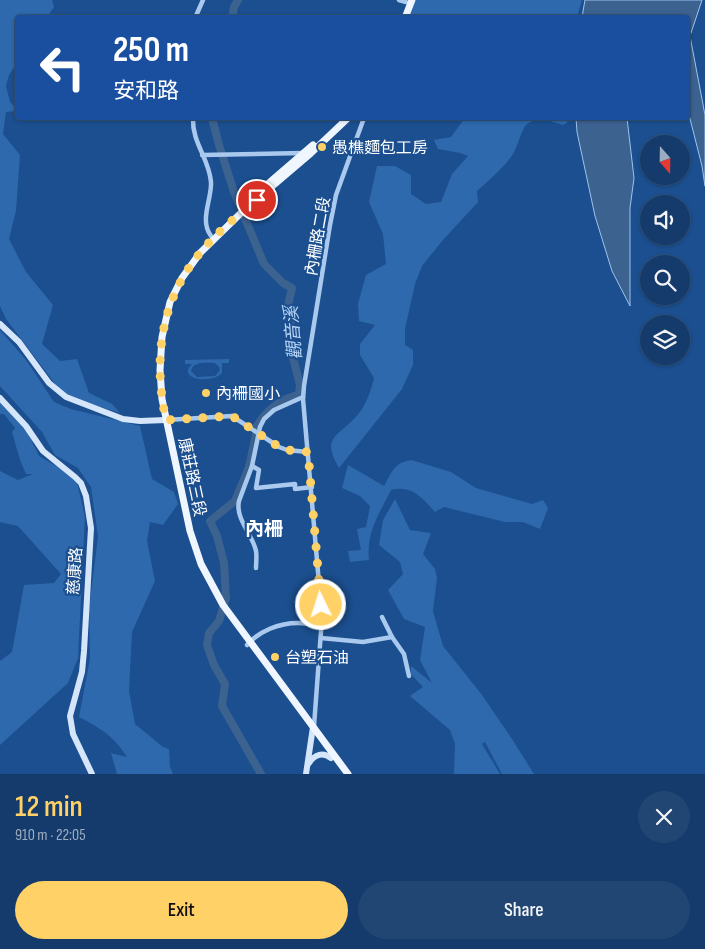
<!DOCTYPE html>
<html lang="en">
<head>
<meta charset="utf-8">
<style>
	:root { --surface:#143b6b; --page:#214673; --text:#f1f3f6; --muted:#9dadc1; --line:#33557e; --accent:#ffd166 }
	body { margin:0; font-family:"Sofia Sans Condensed","Noto Sans TC",sans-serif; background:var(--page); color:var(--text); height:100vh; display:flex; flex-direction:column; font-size:19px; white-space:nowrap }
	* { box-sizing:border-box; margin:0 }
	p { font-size:16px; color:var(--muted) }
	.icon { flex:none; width:28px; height:28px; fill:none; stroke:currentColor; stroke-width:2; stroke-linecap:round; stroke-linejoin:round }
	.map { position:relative; height:774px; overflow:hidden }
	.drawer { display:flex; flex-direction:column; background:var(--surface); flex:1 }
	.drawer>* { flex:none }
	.guide { position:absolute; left:15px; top:15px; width:675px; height:105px; border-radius:5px; box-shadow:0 1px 4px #0004,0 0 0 1px var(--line); background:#1a4fa0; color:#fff; overflow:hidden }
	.needle { width:32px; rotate:160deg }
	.tools { position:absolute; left:640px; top:135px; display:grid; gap:10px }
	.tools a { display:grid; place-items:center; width:50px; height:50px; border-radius:50%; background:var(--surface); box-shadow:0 1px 4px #0004,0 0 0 1px var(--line); font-size:25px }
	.pin { position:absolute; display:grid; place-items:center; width:42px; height:42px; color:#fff; margin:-21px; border:2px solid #fff; border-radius:50%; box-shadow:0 1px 5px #0007 }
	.me { position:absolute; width:55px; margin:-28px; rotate:356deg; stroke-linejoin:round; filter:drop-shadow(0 0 4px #0008) }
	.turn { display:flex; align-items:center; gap:18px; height:105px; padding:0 15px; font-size:22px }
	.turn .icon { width:65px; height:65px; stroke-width:2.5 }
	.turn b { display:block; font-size:35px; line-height:42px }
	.round { display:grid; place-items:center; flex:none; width:52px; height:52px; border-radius:26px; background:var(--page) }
	.headline { display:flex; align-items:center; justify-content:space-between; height:85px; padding:0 15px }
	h1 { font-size:30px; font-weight:600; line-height:38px; color:var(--accent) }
	.action { display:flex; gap:10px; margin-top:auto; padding:10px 15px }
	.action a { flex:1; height:58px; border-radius:30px; background:var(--accent); color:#111; font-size:20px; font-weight:600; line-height:58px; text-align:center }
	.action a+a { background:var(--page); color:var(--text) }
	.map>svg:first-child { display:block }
	.green { fill:#2e69ad; fill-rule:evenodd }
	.water { fill:#3c6290; stroke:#9cc4f0 }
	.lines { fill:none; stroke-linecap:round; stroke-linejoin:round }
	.river { stroke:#3c6290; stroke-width:8 }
	.street { stroke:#a9c9ee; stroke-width:4.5 }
	.secondary { stroke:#d6e6fa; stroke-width:6 }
	.primary { stroke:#f0f6ff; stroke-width:7 }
	.route { stroke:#ffd166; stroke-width:9; stroke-dasharray:0 16.2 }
	.poi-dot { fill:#ffd166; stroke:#1b4f8f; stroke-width:2 }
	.labels { text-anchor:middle; stroke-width:4.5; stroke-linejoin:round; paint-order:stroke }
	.poi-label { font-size:16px; fill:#fff; stroke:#1b4f8f; text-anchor:start }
	.street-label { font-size:16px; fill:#fff; stroke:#1b4f8f }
	.water-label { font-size:18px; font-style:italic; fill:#b5d3f5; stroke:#1b4f8f }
	.quarter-label { font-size:19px; font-weight:bold; fill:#fff; stroke:#1b4f8f }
</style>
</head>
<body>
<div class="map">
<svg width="705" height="774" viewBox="0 0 705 774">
	<rect width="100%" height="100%" fill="#1b4f8f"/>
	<g class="green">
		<path d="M0 0H52L54 7 47 17 18 18 17 63 9 75 6 86 10 102 17 109V111L6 112 3 134 20 155 16 211 9 239 26 272 53 305 42 344 60 361 77 359 89 393 112 404 120 413 73 399 59 389 6 319 0 306Z"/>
		<path d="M416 0H582L577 17 409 18Z"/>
		<path d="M465 118H568L567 123 563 125 540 118C535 120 529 122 526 125 522 129 517 148 513 154 504 168 489 180 477 191L478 202 443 240 422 266 415 284 405 329V345L413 350V365L402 389 339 468C323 439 333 439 353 420 365 408 370 394 374 378L360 355V344L375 325 359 321 358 304 366 275 386 264 383 234 369 202 377 166H395L411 175V194L426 204 441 202 452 174 468 156 460 153 438 149 434 140 451 137Z"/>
		<path d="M0 330 26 360 54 402 71 409 140 426 152 479 174 492 178 504 163 525 150 522 147 541 155 581 132 632 129 691 135 724 163 747 169 749 170 767 173 774H117L111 753 127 757C114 736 100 728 79 717L90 659 89 609 98 536 91 487 78 468 55 455 42 432 0 386Z"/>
		<path d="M229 359V363H222V373C212 384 176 380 192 364H185V360ZM215 363 219 367 220 370 215 376 197 377 191 371C193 361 206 363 215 363Z"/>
		<path d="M0 400 26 429 39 456 65 471 77 482 85 517 78 658 68 683 0 745V661L12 652 24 585 54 583 61 574 18 526 0 522V471L18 480 33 474H26L20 460 12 432 15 428 4 414H0Z"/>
		<path d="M411 460 451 472 476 488 532 504 543 500 548 508 540 529 523 522H505L444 507 435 512C421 497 412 485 391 490 379 514 366 533 369 560L350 562 348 551 361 550 357 529 366 527 370 506 360 496 342 488 348 465 384 486C392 472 394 463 411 460Z"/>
		<path d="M395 499 410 530 431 533 423 554 435 569 437 578 433 611 443 646 482 695 512 739 534 774H502L485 742 482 744 500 774H454L455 744 450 730 410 696 423 687 411 674V666L432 683 420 660 425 627 404 619 388 590 403 574 400 562 379 545 383 520Z"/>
	</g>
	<g class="water">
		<path d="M585 0H702L690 36 705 115V186L702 166 688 111V18L582 17Z"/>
		<path d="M576 118H627L634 178 630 208V306L612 271 595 216 577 132Z"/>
	</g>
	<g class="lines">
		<g class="river">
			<path d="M232 18 234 7 238 0"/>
			<path d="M212 118 219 145 234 192 264 264 283 283 292 288 288 306 291 323 292 354 300 385 299 395C281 398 264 412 256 428"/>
			<path d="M256 434 249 467 235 501 210 521 217 536 224 563 226 598 219 621 209 633 207 645 214 665 225 684 222 706 261 774"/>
		</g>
		<g class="street">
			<path d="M399 0 406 2"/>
			<path d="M195 18 203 0"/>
			<path d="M193 118C192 143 209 158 211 182 212 199 199 220 211 236"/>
			<path d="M202 155 303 153"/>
			<path d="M166 420 232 416 279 447 287 450 308 452"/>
			<path d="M252 466 259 470 256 488 295 484V489L312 487"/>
			<path d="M256 568C256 563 257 556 256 551 253 535 235 519 239 501L252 466 260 427 264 419 274 410 303 397"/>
			<path d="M382 617 392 637 404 654 409 676"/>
			<path d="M321 638 363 642 392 637"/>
			<path d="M247 645C259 631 279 623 298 623 305 623 314 625 322 627"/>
			<path d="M314 726 322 618 303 399 304 386 330 225 336 195 364 118"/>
		</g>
		<g class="secondary">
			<path d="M0 324 19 342 49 383 66 397 123 419 140 421 166 420"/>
			<path d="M0 398 26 426 43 451 75 477 81 483 86 496 91 528 84 651 82 672 70 716 73 734 92 774"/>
			<path d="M309 763C315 754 323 752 331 758"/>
			<path d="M306 774 313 727"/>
		</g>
		<g class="primary">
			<path d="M405 18 412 0"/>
			<path d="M247 202 313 145"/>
			<path d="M348 774 223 605 201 564 190 531 162 399 160 370 162 337 170 302 182 278 200 253 242 212 311 153 348 118"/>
		</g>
	</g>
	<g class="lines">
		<path class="route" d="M257 200C237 216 216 233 200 253 160 301 153 360 166 420L232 416 279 447 287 450 308 452 321 605"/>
	</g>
	<g class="poi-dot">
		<circle cx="322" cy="147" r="5"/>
		<circle cx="206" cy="393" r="5"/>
		<circle cx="275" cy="657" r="5"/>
	</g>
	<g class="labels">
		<g class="poi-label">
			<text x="332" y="153">愚樵麵包工房</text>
			<text x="216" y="399">內柵國小</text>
			<text x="285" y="663">台塑石油</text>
		</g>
		<g class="street-label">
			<text transform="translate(317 236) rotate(-80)" y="6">內柵路二段</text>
			<text transform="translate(193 477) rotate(78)" y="6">康莊路三段</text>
			<text transform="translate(74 571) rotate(-86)" y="6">慈康路</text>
		</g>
		<g class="water-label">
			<text transform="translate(293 333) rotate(-95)" y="6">觀音溪</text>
		</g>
		<g class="quarter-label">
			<text x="264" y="535">內柵</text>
		</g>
	</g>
</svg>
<div class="tools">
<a><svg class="needle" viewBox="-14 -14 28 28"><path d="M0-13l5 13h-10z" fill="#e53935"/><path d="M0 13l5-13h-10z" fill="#9dadc1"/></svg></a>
<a><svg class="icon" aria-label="sound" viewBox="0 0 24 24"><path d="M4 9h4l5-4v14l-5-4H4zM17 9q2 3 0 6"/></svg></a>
<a><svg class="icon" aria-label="search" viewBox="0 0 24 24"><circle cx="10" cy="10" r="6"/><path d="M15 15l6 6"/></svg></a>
<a><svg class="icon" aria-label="layers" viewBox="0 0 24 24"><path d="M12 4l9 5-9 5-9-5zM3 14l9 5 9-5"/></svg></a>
</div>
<div class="pin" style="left:257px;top:200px;background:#d93025"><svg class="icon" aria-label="arrive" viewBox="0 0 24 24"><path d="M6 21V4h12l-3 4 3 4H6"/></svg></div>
<svg class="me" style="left:321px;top:605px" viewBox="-20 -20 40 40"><circle r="17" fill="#ffd166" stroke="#fff" stroke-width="3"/><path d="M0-11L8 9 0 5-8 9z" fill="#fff"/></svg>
<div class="guide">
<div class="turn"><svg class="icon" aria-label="left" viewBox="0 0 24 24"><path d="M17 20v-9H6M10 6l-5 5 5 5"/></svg><div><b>250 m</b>安和路</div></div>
</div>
</div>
<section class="drawer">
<div class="headline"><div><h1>12 min</h1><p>910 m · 22:05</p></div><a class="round"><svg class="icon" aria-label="close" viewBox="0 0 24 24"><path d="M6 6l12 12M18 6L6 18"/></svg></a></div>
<div class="action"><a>Exit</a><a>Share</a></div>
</section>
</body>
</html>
